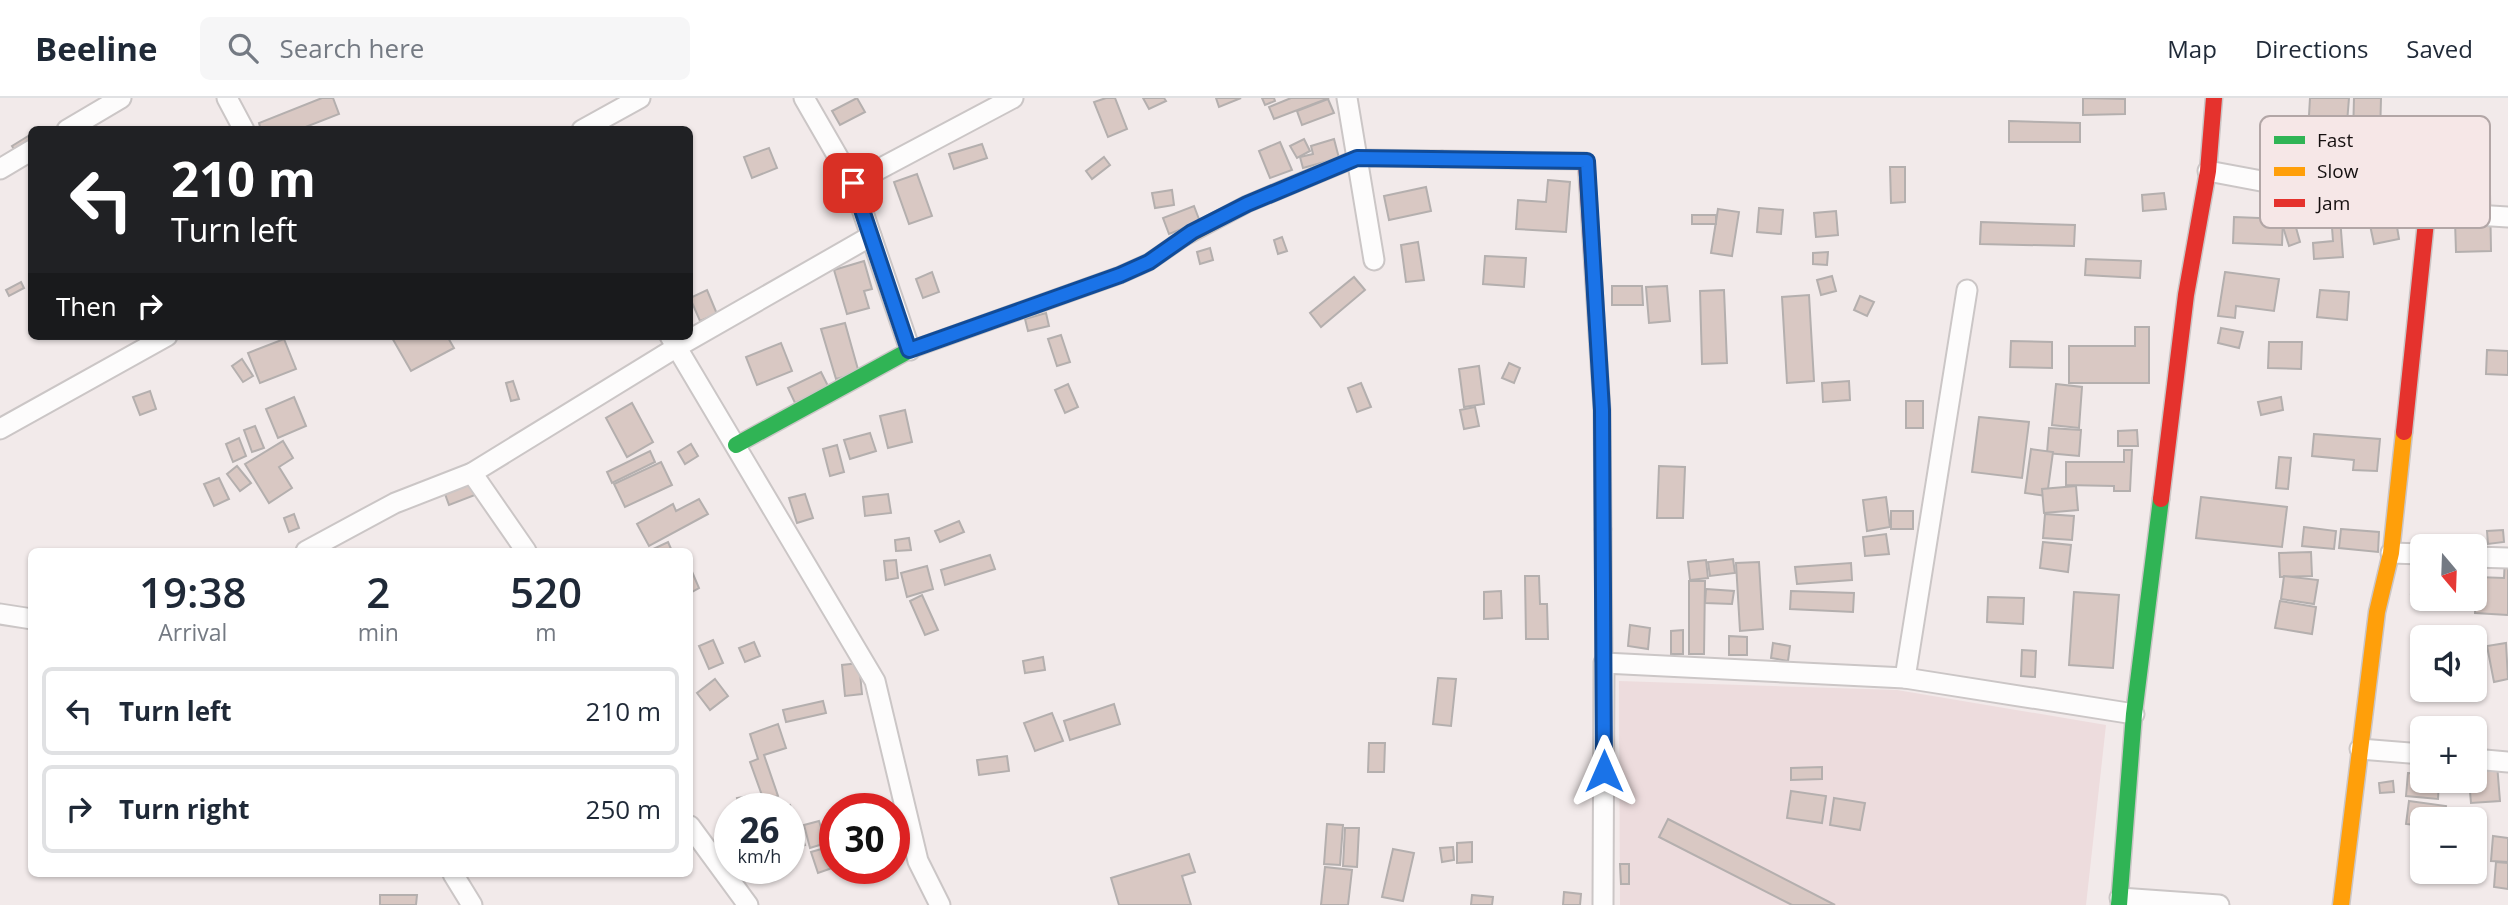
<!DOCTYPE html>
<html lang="en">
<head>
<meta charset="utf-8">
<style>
	:root { --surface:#fff; --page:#f6f6f7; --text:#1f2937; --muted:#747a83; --line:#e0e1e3 }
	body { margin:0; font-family:"Open Sans",sans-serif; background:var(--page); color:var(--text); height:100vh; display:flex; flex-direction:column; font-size:26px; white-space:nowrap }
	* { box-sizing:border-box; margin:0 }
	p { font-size:23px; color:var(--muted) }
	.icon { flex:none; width:38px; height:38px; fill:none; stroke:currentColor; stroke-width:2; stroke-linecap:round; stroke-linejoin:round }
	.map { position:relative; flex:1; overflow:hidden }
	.drawer { position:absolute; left:28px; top:450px; width:665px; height:329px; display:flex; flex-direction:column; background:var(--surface); border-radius:10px; box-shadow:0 2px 5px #0004 }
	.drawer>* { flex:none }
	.guide { position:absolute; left:28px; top:28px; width:665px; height:214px; border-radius:10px; box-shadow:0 2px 5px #0004; background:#202124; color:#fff; overflow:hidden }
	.needle { width:46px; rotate:161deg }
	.buttons { position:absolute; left:2410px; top:436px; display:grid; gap:14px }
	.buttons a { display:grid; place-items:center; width:77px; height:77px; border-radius:10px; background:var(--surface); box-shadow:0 2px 5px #0004; font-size:35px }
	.speed { position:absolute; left:714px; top:695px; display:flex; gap:14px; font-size:35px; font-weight:700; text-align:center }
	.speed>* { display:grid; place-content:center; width:91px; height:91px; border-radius:50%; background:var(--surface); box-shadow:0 2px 5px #0004; line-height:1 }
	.speed small { font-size:18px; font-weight:400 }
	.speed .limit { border:10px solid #d22; background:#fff; color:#111 }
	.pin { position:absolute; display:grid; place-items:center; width:60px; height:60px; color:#fff; margin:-30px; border-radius:14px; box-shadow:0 4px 10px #0006 }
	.me { position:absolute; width:77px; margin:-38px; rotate:0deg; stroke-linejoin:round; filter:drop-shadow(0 0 5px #0008) }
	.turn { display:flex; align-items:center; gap:24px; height:147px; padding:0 28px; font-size:32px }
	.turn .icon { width:91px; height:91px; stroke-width:2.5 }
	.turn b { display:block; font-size:49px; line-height:60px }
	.then { display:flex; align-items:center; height:66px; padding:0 28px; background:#0003; gap:14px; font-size:26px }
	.eta { display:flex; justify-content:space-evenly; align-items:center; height:119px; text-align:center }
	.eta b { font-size:42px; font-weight:600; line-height:49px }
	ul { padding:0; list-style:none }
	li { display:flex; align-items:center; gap:21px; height:88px; margin:0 14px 10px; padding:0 14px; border:4px solid var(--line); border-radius:10px }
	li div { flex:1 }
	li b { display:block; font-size:26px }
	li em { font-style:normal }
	header { display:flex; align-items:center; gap:42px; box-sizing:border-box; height:98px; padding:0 35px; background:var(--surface); border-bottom:2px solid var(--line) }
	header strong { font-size:33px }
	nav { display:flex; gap:38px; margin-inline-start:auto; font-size:24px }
	.search { width:490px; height:63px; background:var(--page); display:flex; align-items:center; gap:18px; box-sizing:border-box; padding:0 24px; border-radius:10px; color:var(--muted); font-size:26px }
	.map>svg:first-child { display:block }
	.built { fill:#eddcdd }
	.building { fill:#d9c8c3; stroke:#b4afae; stroke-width:2 }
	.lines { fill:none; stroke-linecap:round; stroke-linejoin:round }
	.street-casing { stroke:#cbc6c6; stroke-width:23 }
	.fast-casing { stroke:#cbc6c6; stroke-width:19 }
	.slow-casing { stroke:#cbc6c6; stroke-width:19 }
	.jam-casing { stroke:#cbc6c6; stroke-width:19 }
	.street { stroke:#fdfcfc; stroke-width:19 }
	.fast { stroke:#30b455; stroke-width:16 }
	.slow { stroke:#ff9f0a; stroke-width:16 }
	.jam { stroke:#e5322d; stroke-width:16 }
	.route-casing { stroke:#114b97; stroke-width:18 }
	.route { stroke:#1a73e8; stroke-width:12 }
	.key { fill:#f6e7e7; stroke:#b2a6a6; stroke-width:2 }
	.key-label { font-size:19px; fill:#151010 }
</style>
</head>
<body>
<header>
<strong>Beeline</strong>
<div class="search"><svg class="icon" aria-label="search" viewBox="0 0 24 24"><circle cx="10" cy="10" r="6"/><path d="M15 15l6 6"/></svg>Search here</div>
<nav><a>Map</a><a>Directions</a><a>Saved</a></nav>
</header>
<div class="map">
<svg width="2508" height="807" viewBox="0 0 2508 807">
	<rect width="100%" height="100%" fill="#f2eaea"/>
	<path class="built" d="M1619 583 1897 592 2106 627 2086 807H1620Z"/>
	<g class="building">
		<path d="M322 0H333L339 16 298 32H261L259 25Z"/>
		<path d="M857 0 865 14 840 27 832 13Z"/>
		<path d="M1106 0H1115L1127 31 1108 39 1094 4Z"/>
		<path d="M1143 0H1164L1166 3 1149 11Z"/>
		<path d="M1216 0H1241L1219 9Z"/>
		<path d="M1262 0H1274L1275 3 1265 7Z"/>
		<path d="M1291 0H1329L1274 21 1269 9Z"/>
		<path d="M2083 0 2125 1V16L2083 17Z"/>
		<path d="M2310 0H2349L2346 37 2308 35Z"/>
		<path d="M2354 0H2381L2380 38H2353Z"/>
		<path d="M1328 1 1334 15 1302 27 1297 13Z"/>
		<path d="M2009 23 2080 25V44H2009Z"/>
		<path d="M30 37 32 59 23 65 12 48Z"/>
		<path d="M1304 41 1310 53 1297 60 1290 48Z"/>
		<path d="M1334 41 1339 60 1303 70 1300 59 1313 56 1311 48Z"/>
		<path d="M1280 44 1292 72 1270 80 1259 53Z"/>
		<path d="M982 46 987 60 954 71 949 56Z"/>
		<path d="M769 50 777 70 752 80 744 59Z"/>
		<path d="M1104 59 1110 67 1092 81 1086 73Z"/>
		<path d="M1890 69H1905V104L1891 105Z"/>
		<path d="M917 76 932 118 909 126 894 84Z"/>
		<path d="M1548 82 1570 84 1566 134 1516 131 1518 102 1546 104Z"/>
		<path d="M2359 86 2361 117 2340 119 2343 159 2314 161 2313 145 2333 143 2329 89Z"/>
		<path d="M1426 89 1431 113 1389 122 1384 98Z"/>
		<path d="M1172 92 1174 107 1155 110 1152 95Z"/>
		<path d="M2164 95 2166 111 2143 113 2142 97Z"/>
		<path d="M2478 96H2490L2491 153 2456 154 2455 123 2478 122Z"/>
		<path d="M1194 108 1200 124 1169 136 1163 120Z"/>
		<path d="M1759 110 1783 112 1781 136 1757 134Z"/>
		<path d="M1718 111 1739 114 1732 158 1711 155Z"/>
		<path d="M1836 113 1838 137 1816 139 1814 115Z"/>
		<rect x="1692" y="117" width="24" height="9"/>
		<path d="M2234 119 2283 121 2282 147 2233 145Z"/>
		<path d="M2396 123 2399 141 2374 146 2370 127Z"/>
		<path d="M1981 124 2075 127 2074 148 1980 146Z"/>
		<path d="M2295 126 2300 144 2289 148 2283 129Z"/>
		<path d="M1282 139 1287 153 1278 156 1274 142Z"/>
		<path d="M1418 144 1424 182 1406 184 1401 147Z"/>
		<path d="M1210 150 1213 162 1200 166 1197 154Z"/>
		<path d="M1828 154 1827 167 1813 166V155Z"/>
		<path d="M1485 158 1526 160 1524 189 1483 186Z"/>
		<path d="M2086 161 2141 163 2140 180 2085 177Z"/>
		<path d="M864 163 872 191 864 193 869 210 847 216 834 172Z"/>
		<path d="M932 174 939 194 923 200 916 181Z"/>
		<path d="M2225 174 2279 181 2274 213 2236 208 2235 220 2218 218Z"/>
		<path d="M1832 178 1836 193 1821 197 1817 182Z"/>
		<path d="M1354 179 1365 192 1321 229 1310 215Z"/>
		<path d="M21 184 24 190 9 198 6 192Z"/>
		<path d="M1612 188H1642L1643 207H1612Z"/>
		<path d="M1667 188 1670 223 1649 225 1646 189Z"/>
		<path d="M707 192 717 216 700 223 690 200Z"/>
		<path d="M1724 192 1727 265 1702 266 1700 193Z"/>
		<path d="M2320 192 2349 194 2347 222 2317 219Z"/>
		<path d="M1809 197 1814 283 1787 285 1782 199Z"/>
		<path d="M1860 198 1874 204 1867 218 1854 212Z"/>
		<path d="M1046 215 1049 228 1028 233 1025 221Z"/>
		<path d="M845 225 859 275 836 281 821 231Z"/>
		<path d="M2135 229H2149V285H2069V248H2135Z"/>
		<path d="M2221 230 2243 234 2239 250 2218 245Z"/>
		<path d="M1061 237 1070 264 1057 268 1048 241Z"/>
		<path d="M391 238H447L454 250 411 273Z"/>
		<path d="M284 241 296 271 260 285 248 255Z"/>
		<path d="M2011 243 2052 244V270L2010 269Z"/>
		<path d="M2269 244H2302L2301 271 2268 270Z"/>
		<path d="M781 245 792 273 757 287 746 259Z"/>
		<path d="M2487 252 2508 253V277L2486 276Z"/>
		<path d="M242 261 253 278 243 284 232 268Z"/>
		<path d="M1509 265 1520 270 1514 285 1502 280Z"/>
		<path d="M1479 268 1484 306 1464 309 1459 271Z"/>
		<path d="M821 274 829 290 795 305 788 290Z"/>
		<path d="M513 283 519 301 511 303 506 285Z"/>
		<path d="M1849 283 1850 302 1823 304 1822 285Z"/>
		<path d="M1361 285 1371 309 1357 314 1348 290Z"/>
		<path d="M1068 286 1078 309 1065 315 1055 292Z"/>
		<path d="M2056 286 2082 289 2079 330 2052 327Z"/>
		<path d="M150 293 156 311 140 317 133 299Z"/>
		<path d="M294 299 306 328 278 340 266 311Z"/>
		<path d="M2281 299 2283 312 2261 317 2258 304Z"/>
		<rect x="1906" y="303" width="17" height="27"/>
		<path d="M632 305 653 344 627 359 606 320Z"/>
		<path d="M1475 309 1479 328 1464 331 1460 312Z"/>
		<path d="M905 312 912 344 888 350 880 318Z"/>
		<path d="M1979 319 2029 324 2022 380 1972 374Z"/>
		<path d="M255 328 264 350 252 354 244 332Z"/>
		<path d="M2049 330 2081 332 2079 358 2047 355Z"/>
		<path d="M2137 332 2138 348H2118V333Z"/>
		<path d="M870 335 876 353 850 361 844 342Z"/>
		<path d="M2314 336 2380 341 2377 373 2353 372 2354 362 2312 358Z"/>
		<path d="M239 340 246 358 233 364 226 346Z"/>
		<path d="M283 343 293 360 279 369 292 390 269 405 245 366Z"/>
		<path d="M691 346 698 358 685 366 678 354Z"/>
		<path d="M837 347 844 374 830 378 823 351Z"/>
		<path d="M2031 351 2053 354 2047 398 2025 395Z"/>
		<path d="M2124 352H2132L2130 393H2114V388L2066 387V364H2124Z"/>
		<path d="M650 353 655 364 612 385 607 374Z"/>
		<path d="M2279 359 2291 360 2288 391 2276 390Z"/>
		<path d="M661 364 672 387 625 409 614 386Z"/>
		<path d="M237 368 251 385 240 393 227 376Z"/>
		<path d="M1659 368 1685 369 1683 420H1657Z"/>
		<path d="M219 380 229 401 214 408 204 386Z"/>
		<path d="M471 386 475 397 449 407 445 396Z"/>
		<path d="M2076 388 2078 412 2044 415 2042 391Z"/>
		<path d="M805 396 813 420 797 425 789 400Z"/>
		<path d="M888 396 891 415 865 418 863 399Z"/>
		<path d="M1886 399 1890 429 1867 433 1863 402Z"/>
		<path d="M2201 399 2287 409 2282 449 2196 440Z"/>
		<path d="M699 401 708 416 649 448 637 426 673 406 676 413Z"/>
		<rect x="1891" y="413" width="22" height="18"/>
		<path d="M294 416 299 430 289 434 284 420Z"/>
		<path d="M2045 416 2074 418 2072 442 2043 440Z"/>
		<path d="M959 423 964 434 940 444 935 433Z"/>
		<path d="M2304 429 2336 433 2334 451 2302 448Z"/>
		<path d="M2341 431 2379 434 2378 454 2339 450Z"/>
		<path d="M2503 432 2504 444 2488 446 2487 433Z"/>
		<path d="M1886 436 1889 456 1865 458 1863 439Z"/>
		<path d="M909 440 911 452 896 453 895 442Z"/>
		<path d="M668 444 672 453H649Z"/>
		<path d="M2043 444 2071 447 2068 474 2040 470Z"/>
		<path d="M2311 454 2312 478 2280 479 2279 455Z"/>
		<path d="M990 457 995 471 945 487 941 472Z"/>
		<path d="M2505 460H2508V517L2475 515 2477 479 2504 480Z"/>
		<path d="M1733 461 1735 475 1710 478 1708 464Z"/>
		<path d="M896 462 898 480 886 482 884 463Z"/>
		<path d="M1706 462 1708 480 1690 482 1688 464Z"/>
		<path d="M1759 464 1763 531 1740 533 1736 465Z"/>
		<path d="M1851 465 1852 482 1797 486 1795 469Z"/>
		<path d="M2422 466V500L2411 496Z"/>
		<path d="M927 468 933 491 907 499 901 475Z"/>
		<path d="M690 469 699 490 690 495Z"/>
		<path d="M1525 478H1539L1540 506H1547L1548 541H1526Z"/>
		<path d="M2284 478 2318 482 2314 506 2281 501Z"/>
		<path d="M1689 483H1705L1704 556H1689Z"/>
		<path d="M1706 491 1734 493 1732 506 1705 505Z"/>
		<path d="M1501 493 1502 520 1484 521V494Z"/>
		<path d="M1791 493 1854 495 1853 514 1790 511Z"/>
		<path d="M2074 494 2119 497 2113 570 2069 567Z"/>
		<path d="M922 497 938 532 925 537 910 503Z"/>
		<path d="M1988 499 2024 500 2023 526 1987 524Z"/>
		<path d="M2424 500H2455L2452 510Z"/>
		<path d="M2280 503 2316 509 2312 536 2275 530Z"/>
		<path d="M1630 527 1650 530 1648 551 1628 548Z"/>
		<path d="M1683 532V556H1671V533Z"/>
		<path d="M1729 538 1747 539V557H1729Z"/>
		<path d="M713 542 723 565 709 571 699 548Z"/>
		<path d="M754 544 760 558 745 564 739 550Z"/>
		<path d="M1773 545 1790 548 1788 563 1771 560Z"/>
		<path d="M2506 545 2508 581 2494 584 2487 548Z"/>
		<path d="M2022 552 2036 553 2035 579 2021 578Z"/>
		<path d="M1043 559 1045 572 1025 575 1023 563Z"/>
		<path d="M859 565 862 596 845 598 842 567Z"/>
		<path d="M1438 580 1456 581 1451 628 1433 626Z"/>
		<path d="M715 581 728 598 710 612 697 595Z"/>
		<path d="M2449 592H2466L2467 594 2449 595Z"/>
		<path d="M823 603 826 615 786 624 783 612Z"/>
		<path d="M1114 606 1120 626 1070 642 1064 623Z"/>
		<path d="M1052 615 1063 643 1035 653 1024 625Z"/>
		<path d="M778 626 786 650 764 657 778 698 764 703 750 664 758 661 750 636Z"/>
		<path d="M1369 645H1385L1384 674H1368Z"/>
		<path d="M1007 658 1009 673 979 677 977 662Z"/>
		<path d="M2497 666 2500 703 2471 705 2469 682H2474V667Z"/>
		<path d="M1822 669V681L1791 682V670Z"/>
		<path d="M2408 675 2422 676V682H2439L2438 701 2406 698Z"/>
		<path d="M2393 683 2394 694 2380 695 2379 685Z"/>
		<path d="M1791 693 1826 698 1822 725 1787 720Z"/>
		<path d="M750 698 753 710H739L737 700Z"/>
		<path d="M1834 700 1865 705 1860 732 1830 727Z"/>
		<path d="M2409 703 2446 708 2444 721H2422V728L2406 726Z"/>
		<path d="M790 707 805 747 789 752V710H781Z"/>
		<path d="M1668 721 1835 807H1792L1659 739Z"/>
		<path d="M819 723 826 745 810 750 804 727Z"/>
		<path d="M1327 726 1343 727 1340 767 1324 766Z"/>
		<path d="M1345 730H1359L1357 769 1343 768Z"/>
		<path d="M2493 738 2508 740V764L2491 763Z"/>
		<path d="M1472 744V764L1457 765V745Z"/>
		<path d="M835 747V769L818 775 811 754Z"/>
		<path d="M1453 749 1454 762 1442 764 1440 750Z"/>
		<path d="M1393 751 1414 755 1403 803 1382 799Z"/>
		<path d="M1189 756 1195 774 1182 778 1191 807H1119L1111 780Z"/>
		<path d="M2496 764 2508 765V791L2494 789Z"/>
		<path d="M1620 766H1629V786H1621Z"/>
		<path d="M1325 769 1352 772 1348 807H1321Z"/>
		<path d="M1564 794 1581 796 1580 807H1563Z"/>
		<path d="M380 797H417L416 807H380Z"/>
		<path d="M1472 797 1493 799 1492 807H1471Z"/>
	</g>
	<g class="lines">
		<g class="street-casing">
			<g id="street">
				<path d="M227 0 244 32"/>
				<path d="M804 0 853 85 910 252"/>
				<path d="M1347 0 1374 162"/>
				<path d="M67 32 121 0"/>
				<path d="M582 32 640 0"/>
				<path d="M0 71 32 52"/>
				<path d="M2208 73 2427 114 2508 119"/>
				<path d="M853 85 1013 0"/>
				<path d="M670 238 875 583 918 763 940 807"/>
				<path d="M0 331 167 238"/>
				<path d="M472 375 526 453"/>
				<path d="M306 453 395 405 472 375 677 249 871 138"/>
				<path d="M2391 455 2422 456"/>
				<path d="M2474 459 2508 460"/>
				<path d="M0 516 32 521"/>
				<path d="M1905 580 1967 192"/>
				<path d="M2360 651 2422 656"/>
				<path d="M2474 661 2508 664"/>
				<path d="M690 728 748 807"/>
				<path d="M453 776 472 807"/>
				<path d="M2120 800 2219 807"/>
				<path d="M1603 807 1604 565 1905 580 2134 616"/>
			</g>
		</g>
		<g class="fast-casing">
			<g id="fast">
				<path d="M736 347 910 252 1120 177 1149 164 1185 139"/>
				<path d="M2119 807 2134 616 2161 401"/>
			</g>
		</g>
		<g class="slow-casing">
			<g id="slow">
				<path d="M1185 139 1247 106 1357 60 1442 61"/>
				<path d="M1603 431 1604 565"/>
				<path d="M2341 807 2377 514 2391 455 2404 334"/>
			</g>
		</g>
		<g class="jam-casing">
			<g id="jam">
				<path d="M1442 61 1586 63 1602 312 1603 431"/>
				<path d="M2404 334 2427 114"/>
				<path d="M2161 401 2186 197 2208 73 2214 0"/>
			</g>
		</g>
		<use href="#street" class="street"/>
		<use href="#fast" class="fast"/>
		<use href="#slow" class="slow"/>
		<use href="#jam" class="jam"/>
	</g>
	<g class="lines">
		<g class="route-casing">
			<path id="route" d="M853 85 909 252 1120 177 1149 164 1192 134 1247 106 1357 60 1587 63 1602 312 1604 673"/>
		</g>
		<use href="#route" class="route"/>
	</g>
	<rect x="2260" y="18" width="230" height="112" rx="10" class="key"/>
	<rect x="2274" y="38" width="31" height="8" fill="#30b455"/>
	<rect x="2274" y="69" width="31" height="9" fill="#ff9f0a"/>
	<rect x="2274" y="101" width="31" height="8" fill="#e5322d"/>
	<g class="key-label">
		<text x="2317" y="49">Fast</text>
		<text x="2317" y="80">Slow</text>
		<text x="2317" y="112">Jam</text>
	</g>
</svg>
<div class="buttons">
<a><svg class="needle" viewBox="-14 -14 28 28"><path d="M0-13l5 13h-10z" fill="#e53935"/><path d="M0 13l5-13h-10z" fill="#747a83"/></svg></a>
<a><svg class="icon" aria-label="sound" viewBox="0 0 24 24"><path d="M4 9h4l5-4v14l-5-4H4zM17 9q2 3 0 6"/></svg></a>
<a>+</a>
<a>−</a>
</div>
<div class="speed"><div>26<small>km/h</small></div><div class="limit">30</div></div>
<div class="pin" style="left:853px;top:85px;background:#d93025"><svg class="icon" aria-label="arrive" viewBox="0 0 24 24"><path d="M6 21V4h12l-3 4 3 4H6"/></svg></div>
<svg class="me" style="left:1604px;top:673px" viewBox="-20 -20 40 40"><path d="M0-17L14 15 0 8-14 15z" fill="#1a73e8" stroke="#fff" stroke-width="4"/></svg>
<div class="guide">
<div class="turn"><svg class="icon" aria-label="left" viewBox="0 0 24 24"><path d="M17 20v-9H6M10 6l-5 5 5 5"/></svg><div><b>210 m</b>Turn left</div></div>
<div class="then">Then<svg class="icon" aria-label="right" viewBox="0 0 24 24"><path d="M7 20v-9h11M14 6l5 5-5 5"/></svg></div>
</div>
<section class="drawer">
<div class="eta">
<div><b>19:38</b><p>Arrival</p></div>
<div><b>2</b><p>min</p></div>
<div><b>520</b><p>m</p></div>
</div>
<ul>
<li><svg class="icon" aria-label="left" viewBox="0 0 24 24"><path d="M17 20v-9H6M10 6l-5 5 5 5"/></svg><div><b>Turn left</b></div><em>210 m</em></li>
<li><svg class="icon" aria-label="right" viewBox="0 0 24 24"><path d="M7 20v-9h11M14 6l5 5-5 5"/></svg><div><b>Turn right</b></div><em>250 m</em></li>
</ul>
</section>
</div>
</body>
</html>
